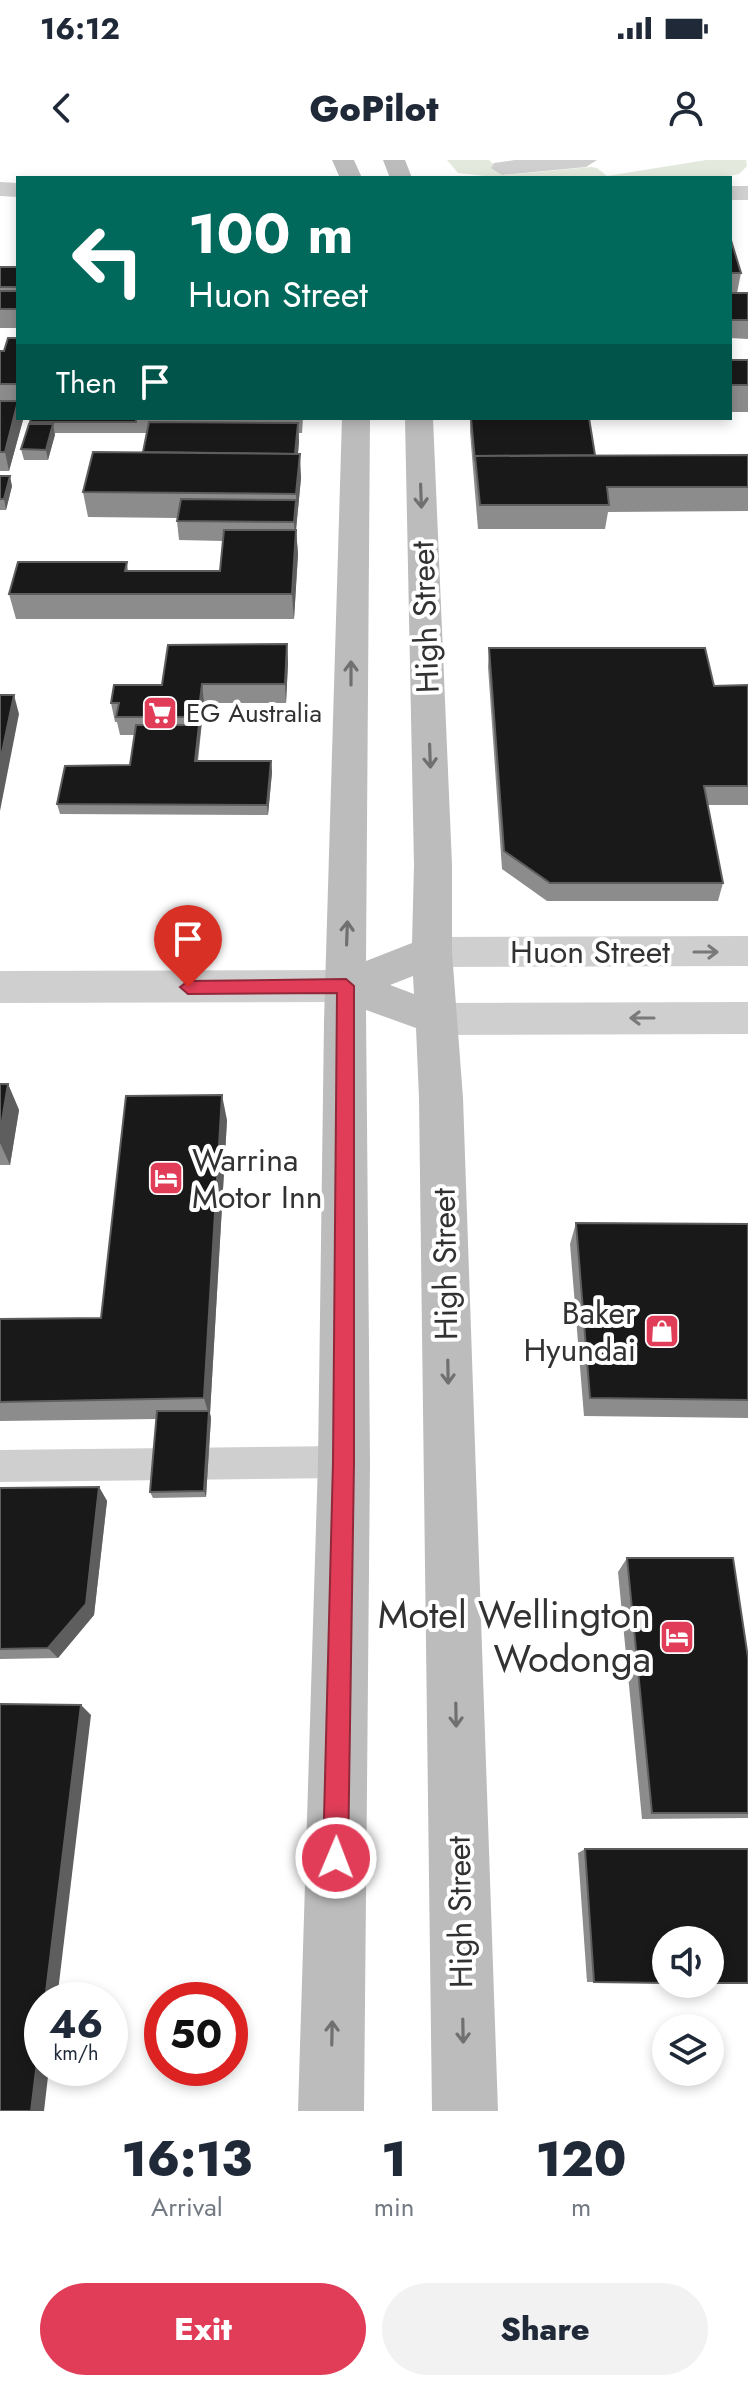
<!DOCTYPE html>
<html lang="en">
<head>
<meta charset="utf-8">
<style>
	:root { --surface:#fff; --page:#f2f2f3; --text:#1f2937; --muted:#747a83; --accent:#e13d58 }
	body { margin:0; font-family:Jost,sans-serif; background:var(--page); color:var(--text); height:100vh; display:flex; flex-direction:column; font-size:30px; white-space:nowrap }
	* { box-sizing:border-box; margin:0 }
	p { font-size:26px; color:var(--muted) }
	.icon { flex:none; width:44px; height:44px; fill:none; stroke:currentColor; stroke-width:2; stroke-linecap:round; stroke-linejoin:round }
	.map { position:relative; height:1951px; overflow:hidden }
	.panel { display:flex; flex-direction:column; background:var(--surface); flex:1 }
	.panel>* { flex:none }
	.top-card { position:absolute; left:16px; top:16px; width:716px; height:244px; border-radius:0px; box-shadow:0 4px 12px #0003; background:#00695c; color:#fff; overflow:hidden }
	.controls { position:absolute; left:652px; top:1766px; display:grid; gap:16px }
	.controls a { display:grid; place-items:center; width:72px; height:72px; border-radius:50%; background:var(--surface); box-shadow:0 4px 12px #0003; font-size:40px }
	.speed { position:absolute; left:24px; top:1822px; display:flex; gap:16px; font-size:40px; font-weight:700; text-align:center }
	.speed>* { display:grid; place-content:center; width:104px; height:104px; border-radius:50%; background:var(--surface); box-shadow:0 4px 12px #0003; line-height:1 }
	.speed small { font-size:20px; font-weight:400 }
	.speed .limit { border:12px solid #d22; background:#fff; color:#111 }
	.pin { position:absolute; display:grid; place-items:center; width:68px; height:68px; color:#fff; margin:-82px -34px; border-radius:50% 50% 50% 0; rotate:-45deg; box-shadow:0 0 8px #0007 }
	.pin .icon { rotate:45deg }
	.me { position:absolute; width:88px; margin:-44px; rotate:1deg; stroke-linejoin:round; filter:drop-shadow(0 0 6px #0008) }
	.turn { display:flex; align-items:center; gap:28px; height:168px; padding:0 40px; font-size:36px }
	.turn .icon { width:104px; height:104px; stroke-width:2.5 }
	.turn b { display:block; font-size:56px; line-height:68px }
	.then { display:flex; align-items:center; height:76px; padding:0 40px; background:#0003; gap:16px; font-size:30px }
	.eta { display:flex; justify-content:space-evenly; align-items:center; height:136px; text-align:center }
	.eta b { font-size:48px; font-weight:800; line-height:56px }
	.cta { display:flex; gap:16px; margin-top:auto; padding:16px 40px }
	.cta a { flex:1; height:92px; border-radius:48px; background:var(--accent); color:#fff; font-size:32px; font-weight:800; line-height:92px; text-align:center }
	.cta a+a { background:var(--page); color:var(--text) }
	.status { display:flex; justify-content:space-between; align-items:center; height:56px; padding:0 40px; background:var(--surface); direction:ltr }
	.status svg { height:22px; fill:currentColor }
	header { display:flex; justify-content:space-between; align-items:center; height:104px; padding:0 40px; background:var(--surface); font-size:36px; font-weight:800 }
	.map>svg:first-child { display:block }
	.green { fill:#e3e9dc }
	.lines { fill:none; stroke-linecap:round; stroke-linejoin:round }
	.lane { fill:#cfcfcf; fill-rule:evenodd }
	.street { fill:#cfcfcf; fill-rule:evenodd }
	.secondary { fill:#bcbcbc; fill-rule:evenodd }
	.wall { fill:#8c8c8c }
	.shaded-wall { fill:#5e5e5e }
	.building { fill:#191919; stroke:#5e5e5e; stroke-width:2 }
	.oneway { stroke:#707070 }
	.oneway2 { stroke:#797979 }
	.route { fill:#e13d58; stroke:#922839; stroke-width:2 }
	.labels { text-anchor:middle; stroke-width:8; stroke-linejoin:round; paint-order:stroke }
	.far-poi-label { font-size:26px; fill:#323232; stroke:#fff; text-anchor:start }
	.street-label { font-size:32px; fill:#323232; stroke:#fff }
	.poi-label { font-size:32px; fill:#323232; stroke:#fff; text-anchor:start }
	.near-poi-label { font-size:38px; fill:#323232; stroke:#fff; text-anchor:end }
</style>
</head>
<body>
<div class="status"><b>16:12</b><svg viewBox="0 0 49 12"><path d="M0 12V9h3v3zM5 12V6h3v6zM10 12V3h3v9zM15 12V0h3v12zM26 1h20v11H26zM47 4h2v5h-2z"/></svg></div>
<header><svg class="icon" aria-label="back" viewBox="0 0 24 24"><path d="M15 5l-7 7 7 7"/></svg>GoPilot<svg class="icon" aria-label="person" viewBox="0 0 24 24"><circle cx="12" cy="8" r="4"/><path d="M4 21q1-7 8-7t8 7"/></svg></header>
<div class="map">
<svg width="748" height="1951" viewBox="0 0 748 1951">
	<rect width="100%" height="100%" fill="#fff"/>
	<path class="green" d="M447 0H489L504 15 591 7 597 8 607 16 706 0H746L747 6 739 14 725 17H494L458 13Z"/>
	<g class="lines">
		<path class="lane" d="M344 1286 356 1291 360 1302 356 1313 344 1318 0 1322V1290Z"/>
		<g class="street">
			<path d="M515 0H597L586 7 502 15 491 8 494 3Z"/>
			<path d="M0 22 18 23V37L0 36Z"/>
			<rect x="730" y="26" width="18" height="14"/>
			<path d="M748 776V806L432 807 418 803 412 792 418 781 432 777Z"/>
			<path d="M346 810 360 815 366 826 360 837 346 842 0 843V811Z"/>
			<path d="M748 842V874L438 875 423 871 417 859 423 847 438 843Z"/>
		</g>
		<g class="secondary">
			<path d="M332 0H354L362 18H340Z"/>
			<path d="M383 0H405L412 18H390Z"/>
			<path d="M342 258H370L366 801 412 783 414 705 405 258H433L452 705V792L463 938 498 1951H432L419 938 416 868 366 850 370 1302 364 1951H298L318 1302 324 862ZM413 816 414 834 390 825Z"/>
		</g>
	</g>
	<g class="wall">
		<path d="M730 77 741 113 737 133H748V179L730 178Z"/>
		<rect x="0" y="107" width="18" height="61"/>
		<path d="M18 178V258H23V260L9 311H0V191H4Z"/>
		<rect x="730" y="200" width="18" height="52"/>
		<path d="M31 258H303L302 273H299L298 294 301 318 296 370 298 394 294 459H16L9 434 127 402 128 411H220L223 381 179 380 177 361V358L88 357 83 332 143 292 147 273H55L48 300H24L21 289 30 264Z"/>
		<path d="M470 258H589L595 295H748V351L608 352 605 369H478L470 272Z"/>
		<path d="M0 316 12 326 6 350H0Z"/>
		<path d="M287 484 288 503 286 543H204L198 601H271L272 612 268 655 60 654 57 644 130 605 135 575H120L117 562H115L111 543 162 525Z"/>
		<path d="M489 488 714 526 748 525V645H708L723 723 718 741H547L502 709 488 507Z"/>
		<path d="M0 924H8L19 950 10 1005H0Z"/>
		<path d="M227 960 210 1254 211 1258 206 1337 153 1338 150 1332 156 1259 0 1261V1159L101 1158Z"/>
		<path d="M576 1063 748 1064V1258L584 1256 570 1084Z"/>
		<path d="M99 1327 107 1341 94 1455 58 1498 0 1499V1328Z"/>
		<path d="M627 1398 748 1498V1658L642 1659 618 1412Z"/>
		<path d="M585 1689 666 1823 587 1822 578 1693Z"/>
	</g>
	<g class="shaded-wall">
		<path d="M18 245V258H23V260L9 311 5 292Z"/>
		<path d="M298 263 299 282 296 316 295 297Z"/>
		<path d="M53 264 55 275 48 300 46 290Z"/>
		<path d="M300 294 301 318 297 359 296 334Z"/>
		<path d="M10 316 12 326 6 350 4 339Z"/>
		<path d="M296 340 297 359 295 381 294 362Z"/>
		<path d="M296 370 298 394 294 459 292 434Z"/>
		<path d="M287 484 288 503 286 543 285 524Z"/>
		<path d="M202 524 204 543 196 611 195 601 199 565 198 557Z"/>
		<path d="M14 535 19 554 0 651V602Z"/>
		<path d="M271 601 272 612 268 655 267 645Z"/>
		<path d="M8 924 19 950 10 1005 0 983V973Z"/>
		<path d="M222 935 227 960 210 1253 211 1258 206 1337 204 1331 209 1255 204 1238Z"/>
		<path d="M99 1327 107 1341 94 1455 58 1498 48 1488Z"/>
		<path d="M81 1545 91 1555 57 1840H45Z"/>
		<path d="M42 1861V1908H49L44 1951H31Z"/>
	</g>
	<g class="building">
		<path d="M730 77 741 113H730Z"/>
		<rect x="0" y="107" width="18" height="20"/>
		<rect x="0" y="131" width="18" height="18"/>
		<rect x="730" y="133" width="18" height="27"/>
		<path d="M8 178H18V224H0V191H4Z"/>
		<rect x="730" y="200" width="18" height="25"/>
		<path d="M0 241H18L5 292H0Z"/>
		<path d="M31 258H136V262H30Z"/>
		<path d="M471 258H589L595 295 475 296V301Z"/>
		<path d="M149 262 298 263 295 294 143 292Z"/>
		<path d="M29 264H53L46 290 21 289Z"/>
		<path d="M93 292 300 294 296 334 83 332Z"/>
		<path d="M748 295V327H607L609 345H480L475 296Z"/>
		<path d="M0 316H10L4 339H0Z"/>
		<path d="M181 339 296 340 294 362 177 361Z"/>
		<path d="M224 370H296L292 434H9L18 402H127L125 411H220Z"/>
		<path d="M287 484 285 524H202L198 557H116L119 543H111L114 525H162L168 485Z"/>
		<path d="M489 488H705L714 526 748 525V626H704L723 723H550L504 691Z"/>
		<path d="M0 535H14L0 602Z"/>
		<path d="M136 565H199L195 601H271L267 645 57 644 65 606 130 605Z"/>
		<path d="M0 924H8L0 973Z"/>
		<path d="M222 935 204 1238 0 1242V1159L101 1158 126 936Z"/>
		<path d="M576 1063 748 1064V1240L590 1238Z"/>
		<path d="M157 1251H209L204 1331 150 1332Z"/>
		<path d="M99 1327 86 1444 48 1488 0 1489V1328Z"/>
		<path d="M627 1398H733L748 1498V1653H652Z"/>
		<path d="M0 1544 81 1545 45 1840H42V1861L31 1951H0Z"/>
		<path d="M585 1689H748V1823H710V1780H666V1823L594 1822Z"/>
	</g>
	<defs><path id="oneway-shaft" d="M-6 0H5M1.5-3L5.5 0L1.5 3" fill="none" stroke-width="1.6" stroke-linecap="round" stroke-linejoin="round" transform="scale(2)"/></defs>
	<g class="oneway">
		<use href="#oneway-shaft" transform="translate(421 336) rotate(88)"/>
		<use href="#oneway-shaft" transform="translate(351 513) rotate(-90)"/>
		<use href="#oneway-shaft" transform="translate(430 596) rotate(88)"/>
		<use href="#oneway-shaft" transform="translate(347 773) rotate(-88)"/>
		<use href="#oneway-shaft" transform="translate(448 1212) rotate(89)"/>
		<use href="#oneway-shaft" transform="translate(456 1555) rotate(89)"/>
		<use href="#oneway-shaft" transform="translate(463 1871) rotate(89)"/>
		<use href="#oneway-shaft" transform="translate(332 1873) rotate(-89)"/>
	</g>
	<g class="oneway2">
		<use href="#oneway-shaft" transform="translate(706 792)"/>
		<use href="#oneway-shaft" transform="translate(642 858) rotate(180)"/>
	</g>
	<path class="route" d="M346 819 354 826V1302L348 1698 345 1707 336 1711 327 1707 323 1698 333 1302 337 833 188 834 180 827 188 821Z"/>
	<defs>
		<g id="supermarket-square" transform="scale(1.8)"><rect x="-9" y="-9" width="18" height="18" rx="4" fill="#e13d58" stroke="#fff"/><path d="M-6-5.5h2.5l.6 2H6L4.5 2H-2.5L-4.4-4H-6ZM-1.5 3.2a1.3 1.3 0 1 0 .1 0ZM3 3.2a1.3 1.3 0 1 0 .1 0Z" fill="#fff"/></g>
		<g id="hotel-square" transform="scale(1.8)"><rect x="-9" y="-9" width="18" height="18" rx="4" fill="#e13d58" stroke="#fff"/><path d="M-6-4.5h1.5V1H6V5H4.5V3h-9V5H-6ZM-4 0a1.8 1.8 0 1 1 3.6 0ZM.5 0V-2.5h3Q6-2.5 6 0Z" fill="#fff"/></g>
		<g id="shop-square" transform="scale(1.8)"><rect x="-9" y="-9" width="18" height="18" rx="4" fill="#e13d58" stroke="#fff"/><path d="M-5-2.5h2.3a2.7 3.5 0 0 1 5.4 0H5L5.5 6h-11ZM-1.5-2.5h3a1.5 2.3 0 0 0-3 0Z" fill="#fff"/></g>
	</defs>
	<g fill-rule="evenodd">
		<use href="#supermarket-square" x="160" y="553"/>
		<use href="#hotel-square" x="166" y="1018"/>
		<use href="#shop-square" x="662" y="1171"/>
		<use href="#hotel-square" x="677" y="1477"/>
	</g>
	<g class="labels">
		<g class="far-poi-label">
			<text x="186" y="562">EG Australia</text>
		</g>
		<g class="street-label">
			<text transform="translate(425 457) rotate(-92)" y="11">High Street</text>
			<text x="590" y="803">Huon Street</text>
			<text transform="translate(445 1104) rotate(-91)" y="11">High Street</text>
			<text transform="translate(460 1752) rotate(-91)" y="11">High Street</text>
		</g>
		<g class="poi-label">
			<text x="192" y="1011">Warrina<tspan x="192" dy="37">Motor Inn</tspan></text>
			<text x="636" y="1164" text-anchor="end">Baker<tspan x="636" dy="37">Hyundai</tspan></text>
		</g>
		<g class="near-poi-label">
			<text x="651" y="1468">Motel Wellington<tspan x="651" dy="44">Wodonga</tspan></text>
		</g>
	</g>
</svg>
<div class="controls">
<a><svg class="icon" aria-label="sound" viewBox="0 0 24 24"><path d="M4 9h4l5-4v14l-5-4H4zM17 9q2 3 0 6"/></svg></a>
<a><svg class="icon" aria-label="layers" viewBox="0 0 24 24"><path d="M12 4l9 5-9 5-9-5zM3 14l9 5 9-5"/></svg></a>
</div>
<div class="speed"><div>46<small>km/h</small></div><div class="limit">50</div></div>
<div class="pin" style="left:188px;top:827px;background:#d93025"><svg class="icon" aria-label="arrive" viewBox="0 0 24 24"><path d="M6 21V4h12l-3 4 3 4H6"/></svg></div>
<svg class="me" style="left:336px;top:1698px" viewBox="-20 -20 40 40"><circle r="17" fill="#e13d58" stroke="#fff" stroke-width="3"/><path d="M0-11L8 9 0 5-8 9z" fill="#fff"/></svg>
<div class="top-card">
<div class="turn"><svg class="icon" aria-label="left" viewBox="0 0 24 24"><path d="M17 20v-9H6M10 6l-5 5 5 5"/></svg><div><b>100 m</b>Huon Street</div></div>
<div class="then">Then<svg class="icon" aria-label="arrive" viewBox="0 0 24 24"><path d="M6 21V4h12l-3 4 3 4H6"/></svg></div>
</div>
</div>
<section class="panel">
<div class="eta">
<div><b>16:13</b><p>Arrival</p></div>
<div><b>1</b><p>min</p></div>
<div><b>120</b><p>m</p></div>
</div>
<div class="cta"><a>Exit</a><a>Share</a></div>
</section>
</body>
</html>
